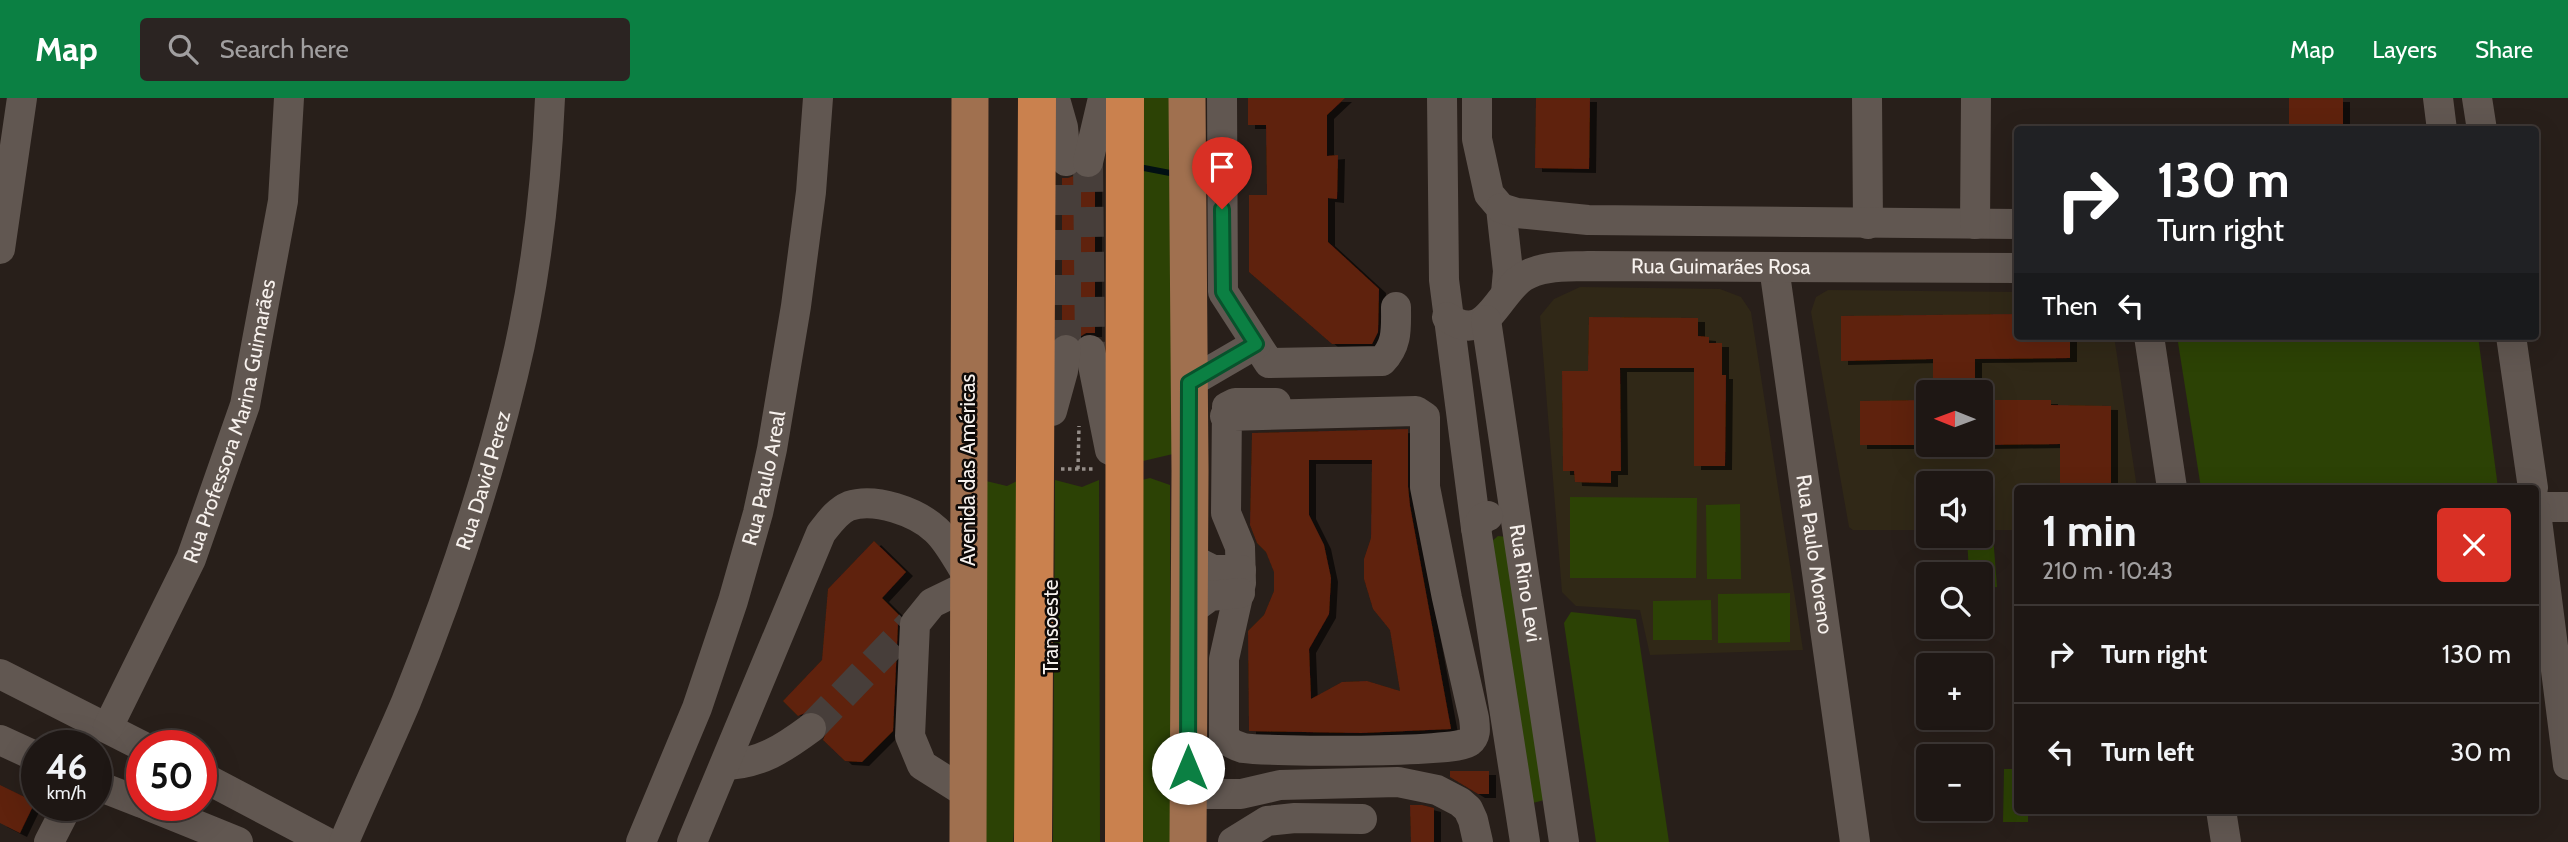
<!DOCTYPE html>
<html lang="en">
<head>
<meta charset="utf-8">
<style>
	:root { --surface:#1e1714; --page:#2b2422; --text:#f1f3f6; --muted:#a19fa0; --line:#3c3634; --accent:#0b8043 }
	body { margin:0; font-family:Cabin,sans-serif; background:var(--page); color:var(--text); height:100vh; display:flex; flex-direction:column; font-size:26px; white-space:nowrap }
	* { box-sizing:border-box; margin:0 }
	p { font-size:23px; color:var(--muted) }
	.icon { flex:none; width:38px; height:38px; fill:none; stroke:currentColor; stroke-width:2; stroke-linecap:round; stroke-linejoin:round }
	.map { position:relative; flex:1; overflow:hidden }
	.details { position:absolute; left:2014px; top:387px; width:525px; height:329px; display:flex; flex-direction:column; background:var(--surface); border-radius:7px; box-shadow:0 7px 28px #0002,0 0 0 2px var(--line) }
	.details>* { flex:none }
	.hud { position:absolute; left:2014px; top:28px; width:525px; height:214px; border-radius:7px; box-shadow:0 7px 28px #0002,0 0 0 2px var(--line); background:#202124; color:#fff; overflow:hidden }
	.needle { width:46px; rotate:271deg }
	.buttons { position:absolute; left:1916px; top:282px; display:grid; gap:14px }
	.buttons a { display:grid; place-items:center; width:77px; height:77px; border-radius:7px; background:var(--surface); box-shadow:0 7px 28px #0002,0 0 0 2px var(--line); font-size:35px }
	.speed { position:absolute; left:21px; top:632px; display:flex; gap:14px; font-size:35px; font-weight:700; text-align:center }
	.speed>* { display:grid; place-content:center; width:91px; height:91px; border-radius:50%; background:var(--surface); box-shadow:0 7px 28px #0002,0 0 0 2px var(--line); line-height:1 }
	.speed small { font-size:18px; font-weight:400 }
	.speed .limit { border:10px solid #d22; background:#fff; color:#111 }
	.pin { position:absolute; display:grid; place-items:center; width:60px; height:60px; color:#fff; margin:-72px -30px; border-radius:50% 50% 50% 0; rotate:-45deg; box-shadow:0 0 7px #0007 }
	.pin .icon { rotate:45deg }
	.me { position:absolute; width:77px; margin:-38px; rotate:0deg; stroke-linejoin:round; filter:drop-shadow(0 0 5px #0008) }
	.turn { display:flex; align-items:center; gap:24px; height:147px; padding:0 28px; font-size:32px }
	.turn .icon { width:91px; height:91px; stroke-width:2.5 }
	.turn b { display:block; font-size:49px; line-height:60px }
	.then { display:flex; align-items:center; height:66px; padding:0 28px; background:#0003; gap:14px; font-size:26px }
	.round { display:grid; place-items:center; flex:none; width:74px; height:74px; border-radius:7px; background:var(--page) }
	.headline { display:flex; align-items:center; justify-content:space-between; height:119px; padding:0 28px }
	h1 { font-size:42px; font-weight:800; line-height:52px }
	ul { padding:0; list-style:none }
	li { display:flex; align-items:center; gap:21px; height:98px; padding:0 28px; border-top:2px solid var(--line) }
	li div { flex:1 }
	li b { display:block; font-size:26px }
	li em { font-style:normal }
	header { display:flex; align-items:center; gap:42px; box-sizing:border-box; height:98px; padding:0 35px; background:var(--accent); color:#fff }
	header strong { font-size:33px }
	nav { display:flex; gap:38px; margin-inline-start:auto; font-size:24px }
	.search { width:490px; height:63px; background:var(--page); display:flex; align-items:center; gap:18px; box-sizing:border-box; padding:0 24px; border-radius:7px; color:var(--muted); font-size:26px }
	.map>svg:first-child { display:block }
	.education { fill:#302817; fill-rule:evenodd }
	.green { fill:#2c4205 }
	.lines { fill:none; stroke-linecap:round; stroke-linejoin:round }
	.stream { stroke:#010f13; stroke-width:6 }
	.building { fill:#5f200a; fill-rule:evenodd; filter:url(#shadow) }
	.minor-tunnel { stroke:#473e3a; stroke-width:30; stroke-dasharray:30 15; stroke-linecap:butt }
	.path { stroke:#958e89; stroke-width:3.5; stroke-dasharray:3.5 3.5; stroke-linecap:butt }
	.minor { stroke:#615751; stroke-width:30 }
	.major { stroke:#a0704f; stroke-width:37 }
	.highway { stroke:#ca814e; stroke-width:38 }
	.route-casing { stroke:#07532c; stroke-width:18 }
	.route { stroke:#0b8043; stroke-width:12 }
	.labels { text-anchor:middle; stroke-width:5; stroke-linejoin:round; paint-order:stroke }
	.street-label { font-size:21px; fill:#f7f1ed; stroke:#0e0a08 }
</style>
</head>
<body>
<header>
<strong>Map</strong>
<div class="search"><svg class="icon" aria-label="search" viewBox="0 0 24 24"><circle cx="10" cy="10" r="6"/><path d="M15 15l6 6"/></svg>Search here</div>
<nav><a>Map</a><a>Layers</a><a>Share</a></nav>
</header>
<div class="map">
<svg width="2568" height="744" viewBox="0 0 2568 744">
	<defs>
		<filter id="shadow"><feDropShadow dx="7" dy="4" stdDeviation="0" flood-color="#0009"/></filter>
	</defs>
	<rect width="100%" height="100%" fill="#281f1a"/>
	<g class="education">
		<path d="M1580 189 1720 191 1741 199 1751 214 1803 552 1650 557 1640 512 1576 508 1562 494 1540 218 1554 201Z"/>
		<path d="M1828 192 2018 194V238H2114L2137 390H2018V432H1981V385H1928V432H1853L1849 429 1811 214 1816 199ZM1928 294H1981V346H1928Z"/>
	</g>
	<g class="green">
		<path d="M1133 0H1169L1173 356 1143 363Z"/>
		<path d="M2177 238H2478L2498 390H2201Z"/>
		<path d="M1025 379 1023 614 1013 744H984L986 383 1007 388Z"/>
		<path d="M1150 380 1170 387 1171 744H1130V385Z"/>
		<path d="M1055 382 1082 389 1099 382 1100 744H1053Z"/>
		<path d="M1570 399 1697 400 1696 480H1570Z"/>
		<path d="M1740 406 1741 481H1707L1706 407Z"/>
		<path d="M1993 437 1997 489 1981 490V476H1969L1967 439Z"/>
		<path d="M1498 438 1507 439 1548 701 1533 705 1491 444Z"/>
		<path d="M1790 495V544L1718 545V496Z"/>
		<path d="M1711 502 1712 542H1653V503Z"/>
		<path d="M1571 514 1636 521 1669 744H1596L1564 525Z"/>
		<path d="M2004 671H2018V712H2028V724H2003Z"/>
	</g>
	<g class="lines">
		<path class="stream" d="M1144 70 1170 75"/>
	</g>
	<g class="building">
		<path d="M1248 0H1345L1327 17V58L1338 57 1337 101 1328 100V144L1379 191 1378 234 1372 246H1332L1249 174V97H1267L1266 27H1248Z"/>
		<path d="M1536 0H1590L1589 71 1535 70Z"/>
		<rect x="2289" y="0" width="54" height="32"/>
		<path d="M1076 77 1085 81 1095 80V235H1086L1078 240 1069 235H1062V80H1068Z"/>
		<path d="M2018 216V238H2070V260L1975 261V294H1933V261L1841 263V218Z"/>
		<path d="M1589 219 1698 220V238L1709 239V245H1722V277H1726L1725 368H1694V270H1620L1621 373H1611V385L1575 384 1574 373H1563L1562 273H1588Z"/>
		<path d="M1928 302V347H1860V303Z"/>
		<path d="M1981 302H2051V307L2111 308V390H2060V346L1981 347Z"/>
		<path d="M1408 331V389L1410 408 1451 631 1361 635 1249 633 1248 533 1264 517 1274 493V474L1266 454 1257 445 1250 427 1252 335ZM1309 362H1372L1371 440 1364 461V481L1373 511 1390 532 1400 593 1367 583 1342 584 1311 601 1309 551 1329 516 1331 480 1324 447 1309 417Z"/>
		<path d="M874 443 906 474 882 500 900 518 898 525 893 633 862 664 845 663 823 642 828 629 825 619 819 614 810 613 798 618 783 603 822 562 828 491Z"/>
		<path d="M1450 673H1489V696H1478L1450 679Z"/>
		<path d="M0 687 35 704 20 735 0 725Z"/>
		<path d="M1410 707H1422L1434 710V744H1411Z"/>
	</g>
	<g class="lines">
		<g class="minor-tunnel">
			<path d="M1088 64 1090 252"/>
			<path d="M1066 252V63"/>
			<path d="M811 630 910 527"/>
		</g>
		<g class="path">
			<path d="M1061 371H1096"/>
			<path d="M1078 371 1079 328"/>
		</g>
		<g class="minor">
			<path d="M1222 0 1223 194 1269 265 1382 263C1398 246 1396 230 1396 209"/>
			<path d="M1442 0 1444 182 1476 430"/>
			<path d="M1477 0V41L1489 96 1501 110 1508 173 1506 195"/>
			<path d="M1867 0 1868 126"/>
			<path d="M2438 0 2442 32"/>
			<path d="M2477 0 2482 32"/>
			<path d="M1055 1 1063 29 1066 63"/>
			<path d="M1088 64 1103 0"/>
			<path d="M1501 110 1517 115 1588 122 2018 126"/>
			<path d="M1975 126 1976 0"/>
			<path d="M0 151 22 0"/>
			<path id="s1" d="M1774 169 1855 744"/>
			<path id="s2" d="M1447 219C1486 248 1497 196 1523 179 1542 167 1567 169 1588 168L2018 170"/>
			<path id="s3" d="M1486 222 1564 744"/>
			<path d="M2149 238 2172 390"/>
			<path d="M2511 238 2533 390"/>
			<path d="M1090 252 1110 352"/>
			<path d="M1189 285 1256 246"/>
			<path d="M1052 313 1063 273 1066 252"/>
			<path d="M1225 318 1416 313 1425 319V389L1447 500 1474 620C1475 629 1477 638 1469 644 1457 655 1269 654 1243 650 1236 648 1230 645 1224 640V561L1241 485 1240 449 1226 415 1227 309 1235 305H1276"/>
			<path d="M2536 409H2568"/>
			<path d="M2536 414 2568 667"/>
			<path d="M1488 418 1483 420 1476 430 1525 744"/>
			<path d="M1189 460 1213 472H1241"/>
			<path d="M967 488 932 505 915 526 910 638 922 667 968 696"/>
			<path d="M1188 514 1210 498 1240 495"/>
			<path d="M0 576 142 648"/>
			<path id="s4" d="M108 629 191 461 245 307 283 103 289 0"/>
			<path d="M0 642 37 659"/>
			<path d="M725 667C760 666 784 650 811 630"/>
			<path d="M201 678 326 744"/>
			<path d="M96 687 142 705"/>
			<path d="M1188 696H1241L1280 687 1398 684 1437 692 1460 704 1468 711 1473 722 1478 744"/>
			<path d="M147 707 238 744"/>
			<path d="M2221 712 2226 744"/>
			<path d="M49 744 68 707"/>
			<path id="s5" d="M344 744C364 697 386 651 406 604 449 498 486 389 513 277 535 187 546 93 550 0"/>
			<path id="s6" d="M641 744 697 610 733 503 758 415 772 351 796 208 811 94 818 0"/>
			<path d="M692 744 821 435C829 425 837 413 849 408 875 399 917 414 936 432 949 444 958 463 967 477"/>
			<path d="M1233 744 1267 723 1295 720 1362 721"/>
		</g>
		<g class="major">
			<path d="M1187 0 1190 372 1188 744"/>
			<path d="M968 744 970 0"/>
		</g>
		<g class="highway">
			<path d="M1033 744 1037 0"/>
			<path d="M1124 744 1125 0"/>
		</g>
	</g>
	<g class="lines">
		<g class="route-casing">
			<path id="route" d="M1188 670 1189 285 1256 246 1223 194 1222 111"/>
		</g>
		<use href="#route" class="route"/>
	</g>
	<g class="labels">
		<g class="street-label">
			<text dy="7" stroke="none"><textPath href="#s2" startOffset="298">Rua Guimarães Rosa</textPath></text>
			<text dy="7" stroke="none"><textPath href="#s4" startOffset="331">Rua Professora Marina Guimarães</textPath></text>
			<text transform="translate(968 372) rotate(-90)" y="7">Avenida das Américas</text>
			<text dy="7" stroke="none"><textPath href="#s6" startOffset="385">Rua Paulo Areal</textPath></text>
			<text dy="7" stroke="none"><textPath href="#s5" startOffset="388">Rua David Perez</textPath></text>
			<text dy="7" stroke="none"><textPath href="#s1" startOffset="290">Rua Paulo Moreno</textPath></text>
			<text dy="7" stroke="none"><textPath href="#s3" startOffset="266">Rua Rino Levi</textPath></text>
			<text transform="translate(1051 529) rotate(-90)" y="7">Transoeste</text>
		</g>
	</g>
</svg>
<div class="buttons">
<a><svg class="needle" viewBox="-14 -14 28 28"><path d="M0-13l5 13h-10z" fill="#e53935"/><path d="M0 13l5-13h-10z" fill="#a19fa0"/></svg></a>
<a><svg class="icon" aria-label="sound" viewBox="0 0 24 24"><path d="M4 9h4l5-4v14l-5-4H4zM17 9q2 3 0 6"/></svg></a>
<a><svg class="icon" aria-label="search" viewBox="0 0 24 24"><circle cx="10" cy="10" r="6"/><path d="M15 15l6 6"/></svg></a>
<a>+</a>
<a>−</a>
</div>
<div class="speed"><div>46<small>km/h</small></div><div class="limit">50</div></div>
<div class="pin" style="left:1222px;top:111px;background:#d93025"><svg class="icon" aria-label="arrive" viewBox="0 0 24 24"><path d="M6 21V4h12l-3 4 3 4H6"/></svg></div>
<svg class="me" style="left:1188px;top:670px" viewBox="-20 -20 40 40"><circle r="19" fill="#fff"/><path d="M0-13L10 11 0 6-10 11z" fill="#0b8043"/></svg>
<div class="hud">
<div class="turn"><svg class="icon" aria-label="right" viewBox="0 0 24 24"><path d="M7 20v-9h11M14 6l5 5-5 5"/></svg><div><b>130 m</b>Turn right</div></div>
<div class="then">Then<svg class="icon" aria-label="left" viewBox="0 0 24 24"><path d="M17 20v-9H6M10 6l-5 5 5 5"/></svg></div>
</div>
<section class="details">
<div class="headline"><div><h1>1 min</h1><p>210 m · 10:43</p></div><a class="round" style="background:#d93025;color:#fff"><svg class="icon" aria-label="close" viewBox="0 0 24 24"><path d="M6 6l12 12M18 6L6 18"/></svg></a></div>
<ul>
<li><svg class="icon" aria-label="right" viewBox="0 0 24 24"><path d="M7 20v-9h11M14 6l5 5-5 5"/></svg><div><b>Turn right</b></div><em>130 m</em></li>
<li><svg class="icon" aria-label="left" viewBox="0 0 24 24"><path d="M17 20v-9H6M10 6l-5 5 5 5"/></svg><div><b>Turn left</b></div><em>30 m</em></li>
</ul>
</section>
</div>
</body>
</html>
